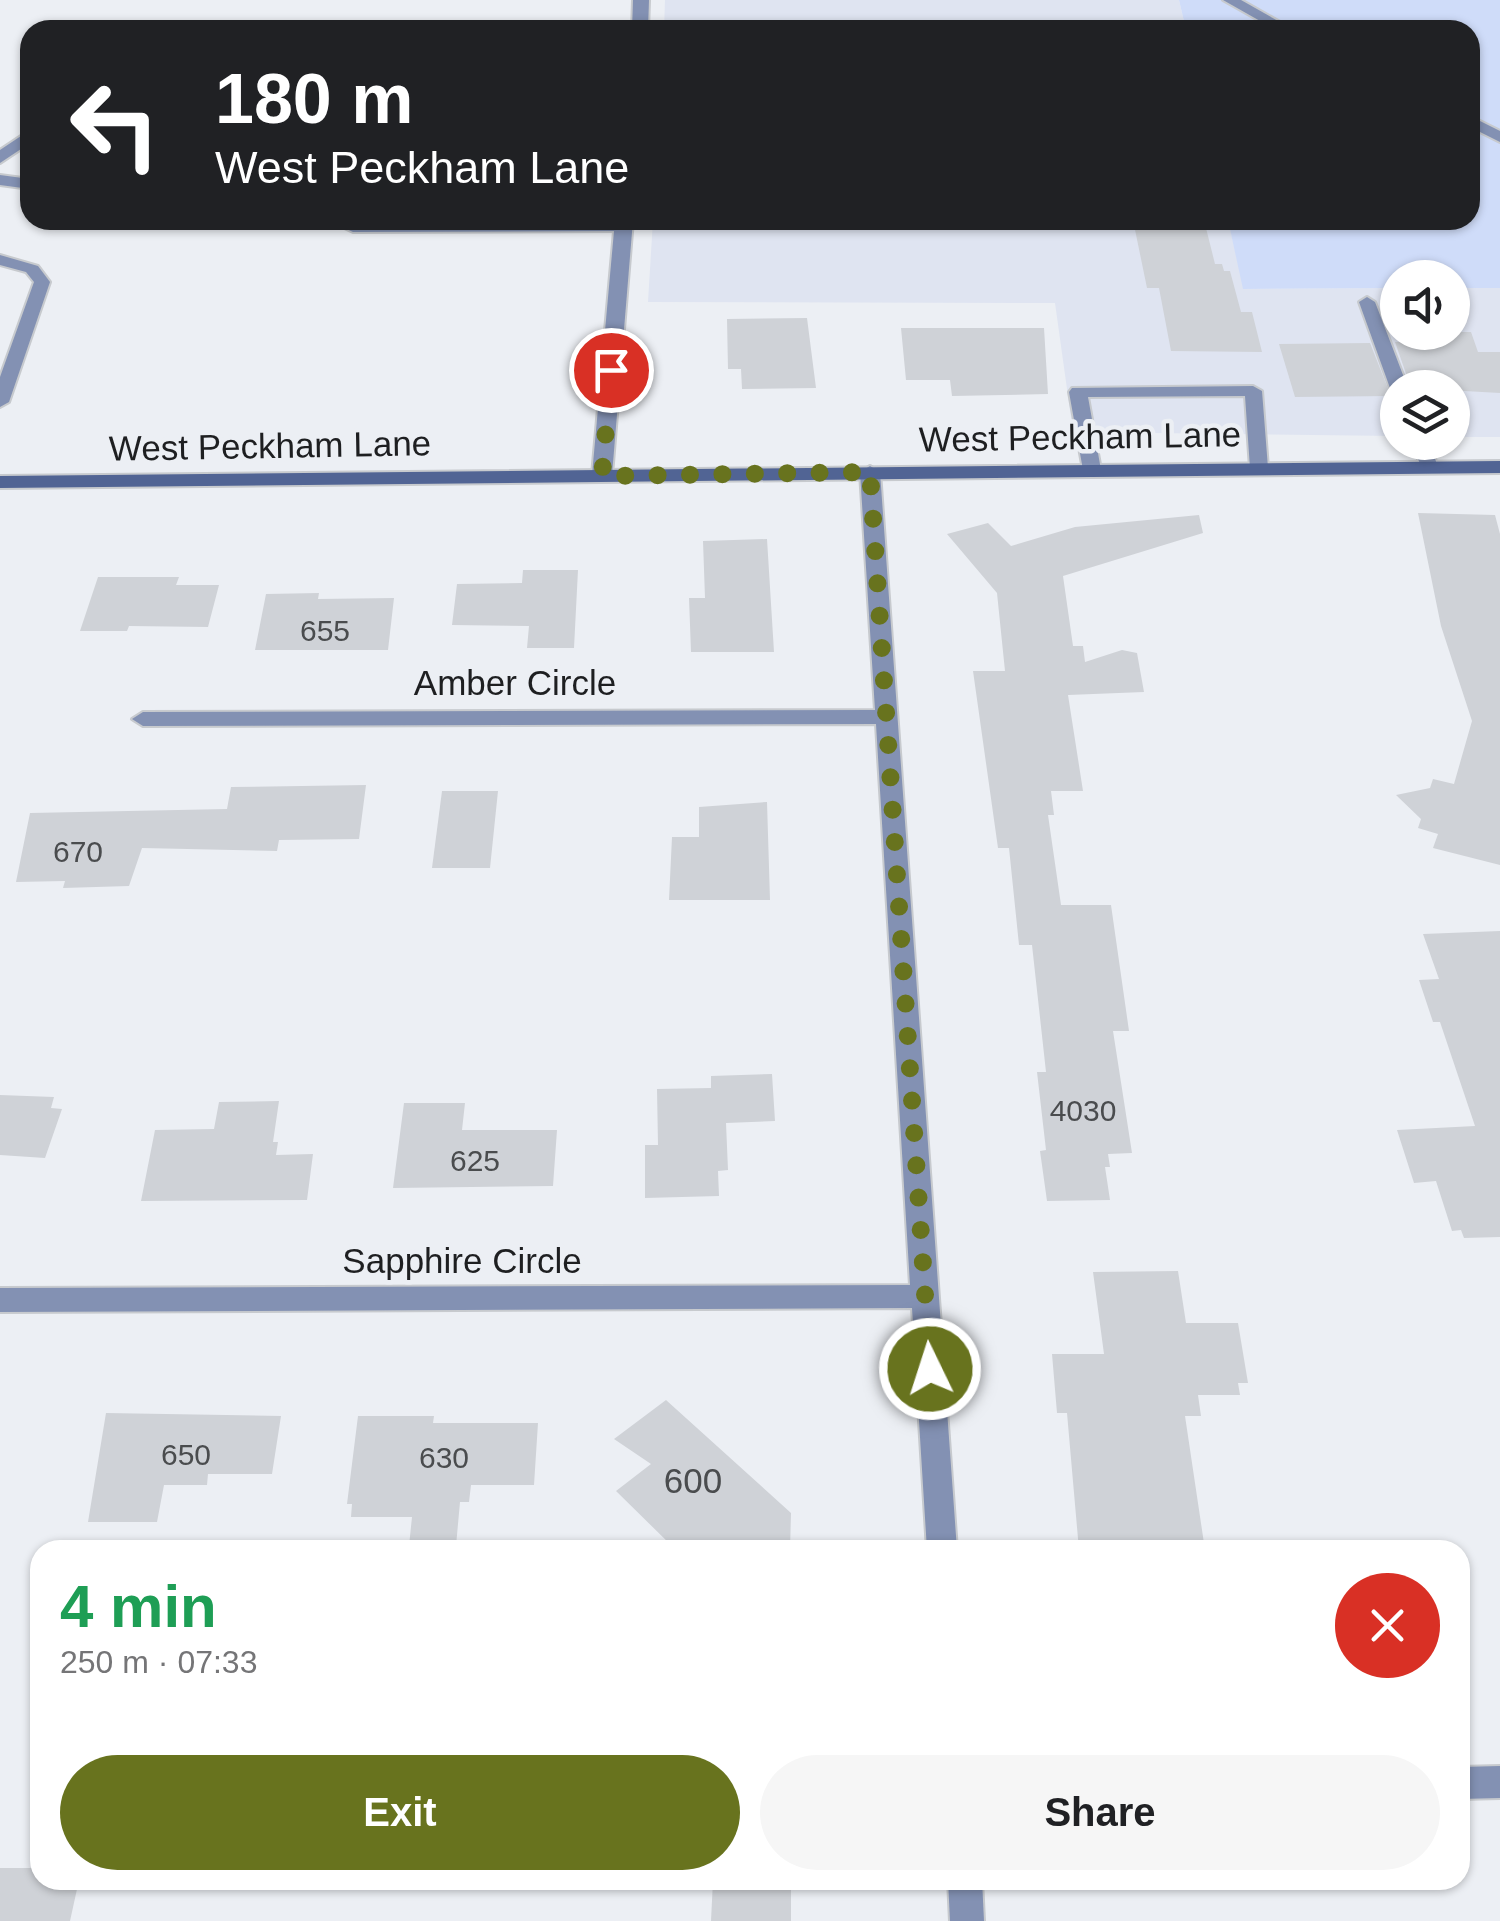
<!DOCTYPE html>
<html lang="en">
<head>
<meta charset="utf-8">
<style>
	:root { --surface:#fff; --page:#f6f6f6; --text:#202124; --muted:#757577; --accent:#68731e }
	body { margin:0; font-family:Helvetica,sans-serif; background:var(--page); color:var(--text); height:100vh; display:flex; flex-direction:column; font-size:38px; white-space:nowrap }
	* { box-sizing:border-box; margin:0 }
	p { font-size:32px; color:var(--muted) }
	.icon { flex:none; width:55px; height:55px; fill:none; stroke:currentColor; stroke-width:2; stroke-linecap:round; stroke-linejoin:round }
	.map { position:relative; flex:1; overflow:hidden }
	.side { position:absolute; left:30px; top:1540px; width:1440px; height:350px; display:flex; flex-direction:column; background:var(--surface); border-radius:30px; box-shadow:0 2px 8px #0004 }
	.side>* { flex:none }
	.top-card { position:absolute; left:20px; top:20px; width:1460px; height:210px; border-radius:30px; box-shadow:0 2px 8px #0004; background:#202124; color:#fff; overflow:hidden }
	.controls { position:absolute; left:1380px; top:260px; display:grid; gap:20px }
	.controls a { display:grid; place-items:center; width:90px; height:90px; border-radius:50%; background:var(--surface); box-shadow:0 2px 8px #0004; font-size:50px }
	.pin { position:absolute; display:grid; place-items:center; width:85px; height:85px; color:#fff; margin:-42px; border:5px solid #fff; border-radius:50%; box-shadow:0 2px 10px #0007 }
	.me { position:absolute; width:110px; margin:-55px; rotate:356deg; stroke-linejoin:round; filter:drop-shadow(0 0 8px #0008) }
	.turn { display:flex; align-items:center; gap:35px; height:210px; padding:0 30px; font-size:45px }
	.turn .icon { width:130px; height:130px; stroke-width:2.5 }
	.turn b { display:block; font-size:70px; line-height:85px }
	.round { display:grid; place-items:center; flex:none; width:105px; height:105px; border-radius:52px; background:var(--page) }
	.head { display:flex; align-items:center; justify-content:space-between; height:170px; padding:0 30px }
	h1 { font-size:60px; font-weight:700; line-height:75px; color:#1e9e55 }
	.cta { display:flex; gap:20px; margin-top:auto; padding:20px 30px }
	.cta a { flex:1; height:115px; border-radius:60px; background:var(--accent); color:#fff; font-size:40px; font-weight:700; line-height:115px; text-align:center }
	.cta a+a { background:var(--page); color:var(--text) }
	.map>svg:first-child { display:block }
	.built { fill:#dfe4f1 }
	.green { fill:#cfdcf9 }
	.building { fill:#cfd2d7 }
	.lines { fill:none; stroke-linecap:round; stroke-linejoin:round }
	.lane-casing { stroke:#c7cace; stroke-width:4 }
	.street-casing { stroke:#c7cace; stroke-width:4 }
	.secondary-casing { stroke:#c7cace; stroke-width:4 }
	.lane { fill:#8391b3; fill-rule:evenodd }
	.street { fill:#8391b3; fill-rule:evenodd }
	.secondary { fill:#516494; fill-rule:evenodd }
	.route { stroke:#68731e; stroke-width:18; stroke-dasharray:0 32.4 }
	.labels { text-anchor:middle; stroke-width:9; stroke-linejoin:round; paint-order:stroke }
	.number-label { font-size:30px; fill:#4a4c4e }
	.street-label { font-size:35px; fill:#1e1f21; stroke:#eceff4 }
	.near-number-label { font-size:35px; fill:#4a4c4e }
</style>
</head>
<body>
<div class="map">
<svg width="1500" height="1921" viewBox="0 0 1500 1921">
	<rect width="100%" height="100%" fill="#eceff4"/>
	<g class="built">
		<path d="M665 0H1179L1186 30H664Z"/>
		<path d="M653 220H1228L1244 289 1397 288 1398 332H1452L1453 288H1500V437H1453L1452 388H1398L1397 436 1073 432 1055 303 648 302Z"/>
	</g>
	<path class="green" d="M1179 0H1500V288H1453L1452 278H1398L1397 288 1243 289 1228 220H1470V30H1186Z"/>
	<g class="building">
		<path d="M1133 220H1204L1215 264H1222L1224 271H1230L1241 312H1252L1262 352 1171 351 1159 288H1147Z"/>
		<path d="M807 318 816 388 742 389 741 369H728L727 319Z"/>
		<path d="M901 328H1044L1048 394 952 396 950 380H906Z"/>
		<path d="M1418 332H1471L1478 352H1500V393L1411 388 1395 342H1421Z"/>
		<path d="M1370 343 1391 396 1295 397 1279 344Z"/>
		<path d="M1418 513 1495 515 1500 534V865L1433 848 1438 834 1418 828 1421 819 1396 795 1430 788 1433 779 1454 784 1472 721 1441 626Z"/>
		<path d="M1199 515 1203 533 1063 576 1073 646H1083L1085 662 1122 650 1137 653 1144 692 1068 695 1083 791H1051L1054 815H1048L1061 905H1111L1129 1031H1113L1132 1153 1108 1154 1110 1167H1105L1110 1200 1047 1201 1040 1151 1046 1150 1037 1072H1046L1032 945H1019L1009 848H998L973 671H1005L997 593 947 534 988 523 1011 546 1075 527Z"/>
		<path d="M767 539 774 652H691L689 598H705L703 541Z"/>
		<path d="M523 570H578L574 648H527L529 626 452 625 457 584 522 583Z"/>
		<path d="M98 577H179L176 585H219L208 627 129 626 127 631H80Z"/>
		<path d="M319 593 318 599 394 598 388 650H255L266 594Z"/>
		<path d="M366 785 359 839 279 840 277 851 142 848 129 886 63 888 65 881 16 882 30 813 227 809 231 787Z"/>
		<path d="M442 791H498L490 868H432Z"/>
		<path d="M767 802 770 900H669L672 837H699V807Z"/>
		<path d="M1500 931V1237L1464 1238 1461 1230 1452 1231 1436 1181 1414 1183 1397 1130 1475 1126 1440 1022H1433L1419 980 1439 979 1423 934Z"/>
		<path d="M772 1074 775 1121 726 1123 728 1170 718 1171 719 1196 645 1198V1145H658L657 1089 711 1088V1076Z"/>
		<path d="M0 1095 54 1097 51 1108 62 1109 45 1158 0 1155Z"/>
		<path d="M279 1101 273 1142H278L276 1155 313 1154 307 1200 141 1201 155 1130 214 1129 219 1102Z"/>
		<path d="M404 1103H465L462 1130H557L553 1186 393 1188Z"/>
		<path d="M1178 1271 1186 1323H1238L1248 1383H1238L1240 1395H1198L1201 1416H1185L1205 1550H1079L1067 1413H1057L1052 1354H1104L1093 1272Z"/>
		<path d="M666 1400 791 1513 790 1550H676L616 1491 651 1464 614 1439Z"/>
		<path d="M106 1413 281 1416 272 1474H208L207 1485H164L157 1522H88Z"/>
		<path d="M358 1416H434L433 1423H538L534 1485H471L469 1502H460L456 1546H409L412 1517H351L352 1504H347Z"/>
		<path d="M0 1868H40V1880H79L70 1921H0Z"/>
		<path d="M713 1880H791V1921H711Z"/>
	</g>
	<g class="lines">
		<g class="lane-casing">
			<g id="lane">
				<path d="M1223 0H1241L1294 30H1276Z"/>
				<path d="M1470 116 1500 131V142L1470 127Z"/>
				<path d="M327 220 624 221 632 226 624 231 353 232Z"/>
				<path d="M0 255 38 266 50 282 9 402 0 407V377L34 282 26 272 0 265Z"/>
				<path d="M1367 297 1375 302 1408 388H1398V393L1390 388 1359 302Z"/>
				<path d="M1253 386 1262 391 1268 468 1265 472 1259 473 1250 468 1245 396 1088 397 1101 470 1092 475 1083 470 1069 392 1072 388Z"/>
				<path d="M1411 442H1429L1438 467 1435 471H1423Z"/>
			</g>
		</g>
		<g class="street-casing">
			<g id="street">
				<path d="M633 0H649L648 30H632Z"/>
				<path d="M30 130V143L0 163V150Z"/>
				<path d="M0 175 30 179V189L0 185Z"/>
				<path d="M615 220H633L612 475 602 481 592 475Z"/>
				<path d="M870 466 880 472 957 1550H927L912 1308 0 1312V1288L910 1285 876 724 143 726 132 719 143 712 875 710 860 472Z"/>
				<path d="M1500 1766V1798L1460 1799V1767Z"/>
				<path d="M948 1880H982L984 1921H950Z"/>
			</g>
		</g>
		<g class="secondary-casing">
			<path id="secondary" d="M1500 461V473L0 488V476Z"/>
		</g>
		<use href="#lane" class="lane"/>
		<use href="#street" class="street"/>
		<use href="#secondary" class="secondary"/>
	</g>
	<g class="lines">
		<path class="route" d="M611 370 602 476 870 472 930 1369"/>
	</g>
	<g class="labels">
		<g class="number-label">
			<text x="325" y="641">655</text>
			<text x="78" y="862">670</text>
			<text x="1083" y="1121">4030</text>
			<text x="475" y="1171">625</text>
			<text x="186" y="1465">650</text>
			<text x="444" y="1468">630</text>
		</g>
		<g class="street-label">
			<text transform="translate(1080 437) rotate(-1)" y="12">West Peckham Lane</text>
			<text transform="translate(270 446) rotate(-1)" y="12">West Peckham Lane</text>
			<text x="515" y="695">Amber Circle</text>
			<text x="462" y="1273">Sapphire Circle</text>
		</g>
		<g class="near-number-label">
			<text x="693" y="1493">600</text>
		</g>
	</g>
</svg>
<div class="controls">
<a><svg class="icon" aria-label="sound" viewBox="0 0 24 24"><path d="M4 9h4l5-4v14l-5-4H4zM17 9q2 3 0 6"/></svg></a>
<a><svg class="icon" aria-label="layers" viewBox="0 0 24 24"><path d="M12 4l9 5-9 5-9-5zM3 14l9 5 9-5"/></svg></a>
</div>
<div class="pin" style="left:611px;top:370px;background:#d93025"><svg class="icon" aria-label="arrive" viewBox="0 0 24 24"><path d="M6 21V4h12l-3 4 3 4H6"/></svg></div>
<svg class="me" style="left:930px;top:1369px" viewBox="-20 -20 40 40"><circle r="17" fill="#68731e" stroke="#fff" stroke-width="3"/><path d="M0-11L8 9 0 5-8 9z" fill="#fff"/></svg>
<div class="top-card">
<div class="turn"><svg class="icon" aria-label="left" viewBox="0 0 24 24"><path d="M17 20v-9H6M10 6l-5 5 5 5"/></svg><div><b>180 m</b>West Peckham Lane</div></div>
</div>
<section class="side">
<div class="head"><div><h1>4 min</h1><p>250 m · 07:33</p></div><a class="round" style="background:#d93025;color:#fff"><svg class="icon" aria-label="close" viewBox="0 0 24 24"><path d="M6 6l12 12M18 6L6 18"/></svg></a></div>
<div class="cta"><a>Exit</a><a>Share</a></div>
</section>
</div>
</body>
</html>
